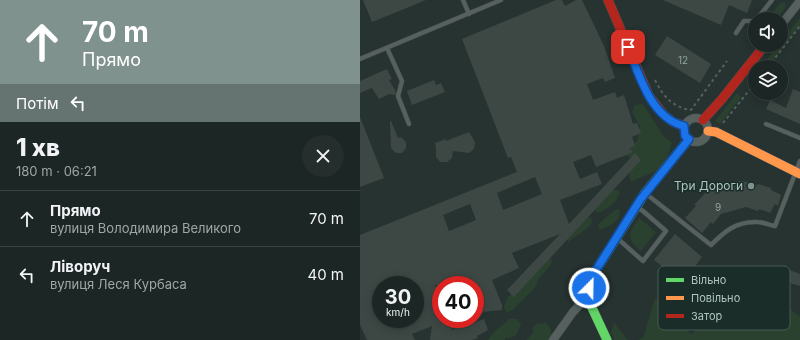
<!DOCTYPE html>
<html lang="uk">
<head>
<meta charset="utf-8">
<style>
	:root { --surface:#1c2624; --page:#252e2c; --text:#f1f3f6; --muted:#a0a5a6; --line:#3a4341 }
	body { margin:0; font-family:Inter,sans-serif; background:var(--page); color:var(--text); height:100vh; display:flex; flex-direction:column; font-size:15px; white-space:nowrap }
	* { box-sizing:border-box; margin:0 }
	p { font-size:13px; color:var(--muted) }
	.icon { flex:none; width:22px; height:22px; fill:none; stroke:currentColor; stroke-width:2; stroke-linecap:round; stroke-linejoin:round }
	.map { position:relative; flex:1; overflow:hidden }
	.details { display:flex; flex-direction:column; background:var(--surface); width:360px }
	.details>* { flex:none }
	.banner { background:#7f928e; color:#fff; overflow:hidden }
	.tools { position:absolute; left:388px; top:12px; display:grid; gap:8px }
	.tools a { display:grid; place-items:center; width:40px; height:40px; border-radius:50%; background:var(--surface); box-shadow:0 2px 10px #0003,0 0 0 1px var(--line); font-size:20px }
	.speed { position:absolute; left:12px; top:276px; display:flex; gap:8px; font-size:20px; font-weight:700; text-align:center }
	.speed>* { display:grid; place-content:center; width:52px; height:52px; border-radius:50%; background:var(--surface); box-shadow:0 2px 10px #0003,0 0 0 1px var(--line); line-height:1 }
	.speed small { font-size:10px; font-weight:400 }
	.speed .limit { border:6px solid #d22; background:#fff; color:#111 }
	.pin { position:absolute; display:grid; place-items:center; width:34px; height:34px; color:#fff; margin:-17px; border-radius:8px; box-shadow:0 2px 6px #0006 }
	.me { position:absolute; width:44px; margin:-22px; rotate:23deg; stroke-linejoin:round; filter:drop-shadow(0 0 3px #0008) }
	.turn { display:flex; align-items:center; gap:14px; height:84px; padding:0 16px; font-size:18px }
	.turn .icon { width:52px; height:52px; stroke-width:2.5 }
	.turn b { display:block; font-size:28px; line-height:34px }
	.then { display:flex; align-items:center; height:38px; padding:0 16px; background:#0003; gap:8px; font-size:15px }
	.round { display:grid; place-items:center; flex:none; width:42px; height:42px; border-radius:21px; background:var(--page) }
	.head { display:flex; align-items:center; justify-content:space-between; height:68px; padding:0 16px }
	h1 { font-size:24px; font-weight:800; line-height:30px }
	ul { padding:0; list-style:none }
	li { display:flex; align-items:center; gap:12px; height:56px; padding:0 16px; border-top:1px solid var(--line) }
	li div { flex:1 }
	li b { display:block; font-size:15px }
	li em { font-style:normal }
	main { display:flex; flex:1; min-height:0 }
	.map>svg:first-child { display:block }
	.green { fill:#2b4130 }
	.building { fill:#3d4845; fill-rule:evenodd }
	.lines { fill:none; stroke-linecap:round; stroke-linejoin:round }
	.lane-casing { stroke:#444e4c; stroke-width:5 }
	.street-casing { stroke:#444e4c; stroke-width:9 }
	.fast-casing { stroke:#444e4c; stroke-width:10 }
	.slow-casing { stroke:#444e4c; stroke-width:10 }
	.jam-casing { stroke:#444e4c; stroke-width:10 }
	.path { stroke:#55605d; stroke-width:2; stroke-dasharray:3 3; stroke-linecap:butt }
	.lane { stroke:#56615f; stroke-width:4 }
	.street { stroke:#56615f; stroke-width:8 }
	.fast { stroke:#63d668; stroke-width:9 }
	.slow { stroke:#ff974d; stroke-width:9 }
	.jam { stroke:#b3261e; stroke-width:9 }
	.route-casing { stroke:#114b97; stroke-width:10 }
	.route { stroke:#1a73e8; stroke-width:7 }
	.poi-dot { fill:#7f928e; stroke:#1a2d29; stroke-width:1.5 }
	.labels { text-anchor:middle; stroke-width:3; stroke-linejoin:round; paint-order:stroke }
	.number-label { font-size:10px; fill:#92a6a2 }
	.poi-label { font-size:12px; fill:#afc5c1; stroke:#1a2d29; text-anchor:end }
	.key { fill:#1a2d29; stroke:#475b57; stroke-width:1 }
	.key-label { font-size:11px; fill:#afc5c1 }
</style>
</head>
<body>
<main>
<section class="details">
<div class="banner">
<div class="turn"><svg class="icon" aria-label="ahead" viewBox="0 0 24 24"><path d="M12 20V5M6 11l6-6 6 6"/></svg><div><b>70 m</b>Прямо</div></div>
<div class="then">Потім<svg class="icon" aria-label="left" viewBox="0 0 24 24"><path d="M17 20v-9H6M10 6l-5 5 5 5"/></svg></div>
</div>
<div class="head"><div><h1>1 хв</h1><p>180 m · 06:21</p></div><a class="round"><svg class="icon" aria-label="close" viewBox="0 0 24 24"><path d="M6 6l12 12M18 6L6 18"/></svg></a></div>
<ul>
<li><svg class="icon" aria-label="ahead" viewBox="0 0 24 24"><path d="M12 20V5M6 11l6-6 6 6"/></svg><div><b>Прямо</b><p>вулиця Володимира Великого</p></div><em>70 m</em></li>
<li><svg class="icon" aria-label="left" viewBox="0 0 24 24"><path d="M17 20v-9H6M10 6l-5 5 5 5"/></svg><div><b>Ліворуч</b><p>вулиця Леся Курбаса</p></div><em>40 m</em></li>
</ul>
</section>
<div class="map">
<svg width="440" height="340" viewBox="0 0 440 340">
	<rect width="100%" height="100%" fill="#263330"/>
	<g class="green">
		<path d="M425 2C427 10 420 13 416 19H408C415 13 415 4 425 2Z"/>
		<path d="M440 18V26L409 65 405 62 418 45H421V41Z"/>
		<path d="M377 93 381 97 360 124 355 121Z"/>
		<path d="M283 104 300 131 305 138 312 142C310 154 303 167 292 173 285 176 278 178 271 182 268 173 269 168 274 161L268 156 260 157 269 143 277 142 280 126 272 112 275 105Z"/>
		<path d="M252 189 260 191C258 202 248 209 238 213L235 210 237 203Z"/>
		<path d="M256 209 260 210C261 223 249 225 240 230L238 226C241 220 250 215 256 209Z"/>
		<path d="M231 217 232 223 229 227 208 242 207 238 222 219Z"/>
		<path d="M279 218 296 232 281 251C265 238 269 233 279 218Z"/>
		<path d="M190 256 192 261 190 266 179 278 175 288 151 311 146 312 144 307 148 297Z"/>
		<path d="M397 281 440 317V340H278L283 338 295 298 331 334Z"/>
		<path d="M150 318 157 319 161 324C157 334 157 338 145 338V340H128L133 333Z"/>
		<path d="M186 323C192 328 192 333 190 340H166L173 333V328L176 324Z"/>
		<path d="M254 323 268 340H254L251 331Z"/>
	</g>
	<g class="building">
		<path d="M3 0H66L12 22Z"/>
		<path d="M196 0H202L205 6 216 0H222L244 46 255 78 245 82 243 78 227 84 233 100 255 92 257 98 264 95 273 124 277 123 281 133 272 137 275 146 269 148 273 152 236 167 231 155 213 162 220 179 237 172 242 184 200 200 209 224 275 153 281 160 154 297 147 290 200 234 152 253 159 268 132 280 142 305V310L121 312 115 297V285H75L81 300V319H88L92 330 124 319 128 330 117 336 118 338 112 340H70L72 326 52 334 55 340H7L0 325V235L157 172 151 157 148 158 102 39ZM175 177 182 194 143 210 137 193ZM110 204 116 220 89 231 83 215ZM21 285H55V319H21Z"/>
		<path d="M303 0H392L387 13 369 5 361 25Z"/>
		<path d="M307 36 351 64 340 83 295 55Z"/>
		<path d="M27 69 32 79 29 80 36 92 35 95 29 94 19 99 12 88 0 93V81Z"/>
		<path d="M74 80 76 85 81 83 85 92 52 105 47 91Z"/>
		<path d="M433 89 440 92V124L406 109 410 100 426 108Z"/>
		<path d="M0 117 24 178 0 187Z"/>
		<path d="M30 121H31L38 138 41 137 46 142V148L42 153H36L31 148Z"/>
		<path d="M109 132 115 142 114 149 109 153 93 151 92 158 87 162H80L76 157V147L75 143 86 139V141Z"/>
		<path d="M380 181 388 182 398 185V184L411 188V190L421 195 418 206 415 204 410 213 399 209 398 211 386 207 361 214 353 224 351 222 342 233 325 218 336 206 334 205 349 189 366 183Z"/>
		<path d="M315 234 342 257 330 273 349 289 339 301 321 285 319 287 301 272 304 268 294 260Z"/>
		<path d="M424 268 440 274V286L420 280Z"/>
	</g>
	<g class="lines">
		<g class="lane-casing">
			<g id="lane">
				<path d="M103 0 109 14"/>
				<path d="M397 19 412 0"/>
				<path d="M376 33 384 21H395"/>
				<path d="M27 48 42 81 38 96 49 124"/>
				<path d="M0 59 141 0"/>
				<path d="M406 124 440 138"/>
				<path d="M285 193 351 245C364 232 376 221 397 222 403 222 409 225 415 226L440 161"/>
				<path d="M257 238 283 261 306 231 283 211 278 208"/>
			</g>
		</g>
		<g class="street-casing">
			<g id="street">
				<path d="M421 25 440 1"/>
				<circle cx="336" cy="130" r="12"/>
				<path d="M193 340 213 312 227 297"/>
			</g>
		</g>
		<g class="fast-casing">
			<path id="fast" d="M247 340 227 297 231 278 285 193 329 139"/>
		</g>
		<g class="slow-casing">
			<path id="slow" d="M348 131 356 132 440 174"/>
		</g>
		<g class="jam-casing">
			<g id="jam">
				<path d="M248 0 289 96 304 115 313 122 324 126"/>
				<path d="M343 120 362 99 405 45"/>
			</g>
		</g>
		<g class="path">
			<path d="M408 67 440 26"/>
			<path d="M295 80C303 96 312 107 331 110L367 61"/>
			<path d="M363 123 395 83"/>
		</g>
		<use href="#lane" class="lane"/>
		<use href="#street" class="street"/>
		<use href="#fast" class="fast"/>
		<use href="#slow" class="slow"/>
		<use href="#jam" class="jam"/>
	</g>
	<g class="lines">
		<g class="route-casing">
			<path id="route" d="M229 288 231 278 280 200 329 139 325 136 324 126C291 118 279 75 268 47"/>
		</g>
		<use href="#route" class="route"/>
	</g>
	<circle class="poi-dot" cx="391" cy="186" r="4"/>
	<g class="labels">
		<g class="number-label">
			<text x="323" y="64">12</text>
			<text x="358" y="211">9</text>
		</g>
		<g class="poi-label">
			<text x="383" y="190">Три Дороги</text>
		</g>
	</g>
	<rect x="298" y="266" width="132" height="64" rx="6" class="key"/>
	<rect x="306" y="278" width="18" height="4" fill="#63d668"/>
	<rect x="306" y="296" width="18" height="4" fill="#ff974d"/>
	<rect x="306" y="314" width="18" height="4" fill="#b3261e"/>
	<g class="key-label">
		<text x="331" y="284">Вільно</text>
		<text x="331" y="302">Повільно</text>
		<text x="331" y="320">Затор</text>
	</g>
</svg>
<div class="tools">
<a><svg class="icon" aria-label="sound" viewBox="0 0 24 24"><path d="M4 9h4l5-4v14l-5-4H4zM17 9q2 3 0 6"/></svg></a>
<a><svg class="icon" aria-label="layers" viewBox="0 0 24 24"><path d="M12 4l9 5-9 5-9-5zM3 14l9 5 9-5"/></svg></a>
</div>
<div class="speed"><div>30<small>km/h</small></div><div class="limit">40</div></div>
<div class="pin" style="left:268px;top:47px;background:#d93025"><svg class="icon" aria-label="arrive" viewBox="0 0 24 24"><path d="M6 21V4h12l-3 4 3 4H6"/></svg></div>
<svg class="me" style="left:229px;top:288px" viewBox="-20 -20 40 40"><circle r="17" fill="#1a73e8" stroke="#fff" stroke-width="3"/><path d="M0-11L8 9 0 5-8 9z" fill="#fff"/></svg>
</div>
</main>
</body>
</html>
